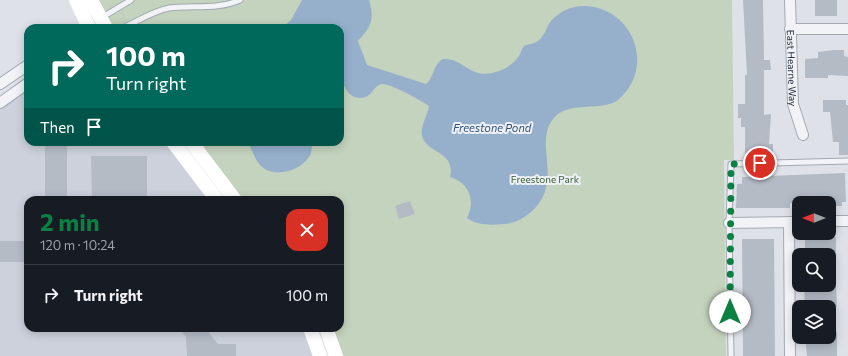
<!DOCTYPE html>
<html lang="en">
<head>
<meta charset="utf-8">
<style>
	:root { --surface:#171b24; --page:#20242c; --text:#f1f3f6; --muted:#9ea1a6; --line:#363941; --accent:#0b8043 }
	body { margin:0; font-family:Commissioner,sans-serif; background:var(--page); color:var(--text); height:100vh; display:flex; flex-direction:column; font-size:15px; white-space:nowrap }
	* { box-sizing:border-box; margin:0 }
	p { font-size:13px; color:var(--muted) }
	.icon { flex:none; width:22px; height:22px; fill:none; stroke:currentColor; stroke-width:2; stroke-linecap:round; stroke-linejoin:round }
	.map { position:relative; flex:1; overflow:hidden }
	.side { position:absolute; left:24px; top:196px; width:320px; height:136px; display:flex; flex-direction:column; background:var(--surface); border-radius:12px; box-shadow:0 2px 10px #0003 }
	.side>* { flex:none }
	.guide { position:absolute; left:24px; top:24px; width:320px; height:122px; border-radius:12px; box-shadow:0 2px 10px #0003; background:#00695c; color:#fff; overflow:hidden }
	.needle { width:26px; rotate:270deg }
	.tools { position:absolute; left:792px; top:196px; display:grid; gap:8px }
	.tools a { display:grid; place-items:center; width:44px; height:44px; border-radius:8px; background:var(--surface); box-shadow:0 2px 10px #0003; font-size:20px }
	.pin { position:absolute; display:grid; place-items:center; width:34px; height:34px; color:#fff; margin:-17px; border:2px solid #fff; border-radius:50%; box-shadow:0 1px 4px #0007 }
	.me { position:absolute; width:44px; margin:-22px; rotate:0deg; stroke-linejoin:round; filter:drop-shadow(0 0 3px #0008) }
	.turn { display:flex; align-items:center; gap:14px; height:84px; padding:0 16px; font-size:18px }
	.turn .icon { width:52px; height:52px; stroke-width:2.5 }
	.turn b { display:block; font-size:28px; line-height:34px }
	.then { display:flex; align-items:center; height:38px; padding:0 16px; background:#0003; gap:8px; font-size:15px }
	.round { display:grid; place-items:center; flex:none; width:42px; height:42px; border-radius:12px; background:var(--page) }
	.summary { display:flex; align-items:center; justify-content:space-between; height:68px; padding:0 16px }
	h1 { font-size:24px; font-weight:700; line-height:30px; color:var(--accent) }
	ul { padding:0; list-style:none }
	li { display:flex; align-items:center; gap:12px; height:60px; padding:0 16px; border-top:1px solid var(--line) }
	li div { flex:1 }
	li b { display:block; font-size:15px }
	li em { font-style:normal }
	.map>svg:first-child { display:block }
	.built { fill:#ccd1db }
	.green { fill:#c4d3be }
	.water { fill:#96b0cb }
	.building { fill:#b5bbc5 }
	.lines { fill:none; stroke-linecap:round; stroke-linejoin:round }
	.lane-casing { stroke:#a3a9b2; stroke-width:7 }
	.street-casing { stroke:#a3a9b2; stroke-width:12 }
	.lane { stroke:#f1f3f6; stroke-width:5 }
	.street { stroke:#f1f3f6; stroke-width:10 }
	.secondary { stroke:#fff; stroke-width:14 }
	.route { stroke:#0b8043; stroke-width:7; stroke-dasharray:0 12.6 }
	.labels { text-anchor:middle; stroke-width:4; stroke-linejoin:round; paint-order:stroke }
	.street-label { font-size:10px; fill:#263040; stroke:#edf1f6 }
	.park-label { font-size:10px; fill:#3b5d32; stroke:#edf1f6 }
	.water-label { font-size:11px; font-style:italic; fill:#2e4f76; stroke:#edf1f6 }
</style>
</head>
<body>
<div class="map">
<svg width="848" height="356" viewBox="0 0 848 356">
	<rect width="100%" height="100%" fill="#dee2e8"/>
	<path class="built" d="M28 91V142H166L210 200H28V328H304L315 356H0V109Z"/>
	<path class="green" d="M97 0H732L734 160H724L726 356H341L331 328H340V200H241L196 142H340V28H114Z"/>
	<g class="water">
		<path d="M302 0H369C375 19 371 27 358 41L367 65 426 84C434 78 433 64 443 59 463 57 470 80 496 72 506 69 515 63 520 54 521 52 522 48 524 46 528 44 534 44 538 41 545 36 546 27 551 21 565 5 587 2 606 11 635 24 647 62 628 89 624 94 620 99 615 102 596 111 567 101 553 119 533 144 565 182 531 212 522 219 516 223 504 224 492 225 478 226 467 218 476 201 469 182 450 177 456 151 427 154 422 136 420 126 428 115 429 106 420 100 392 84 382 84 373 85 373 98 360 98 334 97 340 46 340 28H282L291 20Z"/>
		<path d="M248 142H312C312 147 312 153 309 157 300 171 275 178 262 167 255 161 252 150 248 142Z"/>
	</g>
	<g class="building">
		<path d="M743 0H763L764 60H770L771 70H764V115L771 114 769 144H773V157L745 158V127H741V118H738V104H745V75H747Z"/>
		<rect x="815" y="0" width="22" height="16"/>
		<path d="M834 50H844V56L848 57V76L828 75V78H805V59L818 58V52Z"/>
		<path d="M823 100H846V105H848V155H839V142H833L830 112H823Z"/>
		<rect x="45" y="142" width="22" height="58"/>
		<path d="M91 156H147V200H92Z"/>
		<path d="M845 173 846 202H842V206H830V203H790V208H736L737 184H742V177Z"/>
		<path d="M410 201 415 214 399 219 395 206Z"/>
		<rect x="805" y="237" width="31" height="15"/>
		<path d="M742 239H774L775 356H743Z"/>
		<rect x="0" y="241" width="28" height="21"/>
		<path d="M804 285H836L837 307H805Z"/>
		<path d="M179 328H205L218 344H236V356H187L186 337Z"/>
		<path d="M829 332H837V356H807L805 337H829Z"/>
	</g>
	<g class="lines">
		<g class="lane-casing">
			<g id="lane">
				<path d="M101 18 131 0"/>
				<path d="M123 28C138 21 153 11 169 8 193 5 218 10 240 0"/>
				<path d="M731 356 729 223 731 164 848 161"/>
			</g>
		</g>
		<g class="street-casing">
			<g id="street">
				<path id="s1" d="M790 0 793 104 803 135"/>
				<path d="M790 29H848"/>
				<path d="M0 84 28 65"/>
				<path d="M0 103 28 83"/>
				<path d="M829 221H848"/>
				<path d="M789 222 790 356"/>
				<path d="M729 223 799 222"/>
			</g>
		</g>
		<use href="#lane" class="lane"/>
		<use href="#street" class="street"/>
		<g class="secondary">
			<path d="M76 0 89 28"/>
			<path d="M91 0 106 28"/>
			<path d="M173 142 217 200"/>
			<path d="M191 142 235 200"/>
			<path d="M310 328 320 356"/>
			<path d="M326 328 336 356"/>
		</g>
	</g>
	<g class="lines">
		<path class="route" d="M730 312 731 164 760 163"/>
	</g>
	<g class="labels">
		<g class="street-label">
			<text dy="4" stroke="none"><textPath href="#s1" startOffset="68">East Hearne Way</textPath></text>
		</g>
		<g class="park-label">
			<text x="545" y="183">Freestone Park</text>
		</g>
		<g class="water-label">
			<text x="492" y="132">Freestone Pond</text>
		</g>
	</g>
</svg>
<div class="tools">
<a><svg class="needle" viewBox="-14 -14 28 28"><path d="M0-13l5 13h-10z" fill="#e53935"/><path d="M0 13l5-13h-10z" fill="#9ea1a6"/></svg></a>
<a><svg class="icon" aria-label="search" viewBox="0 0 24 24"><circle cx="10" cy="10" r="6"/><path d="M15 15l6 6"/></svg></a>
<a><svg class="icon" aria-label="layers" viewBox="0 0 24 24"><path d="M12 4l9 5-9 5-9-5zM3 14l9 5 9-5"/></svg></a>
</div>
<div class="pin" style="left:760px;top:163px;background:#d93025"><svg class="icon" aria-label="arrive" viewBox="0 0 24 24"><path d="M6 21V4h12l-3 4 3 4H6"/></svg></div>
<svg class="me" style="left:730px;top:312px" viewBox="-20 -20 40 40"><circle r="19" fill="#fff"/><path d="M0-13L10 11 0 6-10 11z" fill="#0b8043"/></svg>
<div class="guide">
<div class="turn"><svg class="icon" aria-label="right" viewBox="0 0 24 24"><path d="M7 20v-9h11M14 6l5 5-5 5"/></svg><div><b>100 m</b>Turn right</div></div>
<div class="then">Then<svg class="icon" aria-label="arrive" viewBox="0 0 24 24"><path d="M6 21V4h12l-3 4 3 4H6"/></svg></div>
</div>
<section class="side">
<div class="summary"><div><h1>2 min</h1><p>120 m · 10:24</p></div><a class="round" style="background:#d93025;color:#fff"><svg class="icon" aria-label="close" viewBox="0 0 24 24"><path d="M6 6l12 12M18 6L6 18"/></svg></a></div>
<ul>
<li><svg class="icon" aria-label="right" viewBox="0 0 24 24"><path d="M7 20v-9h11M14 6l5 5-5 5"/></svg><div><b>Turn right</b></div><em>100 m</em></li>
</ul>
</section>
</div>
</body>
</html>
